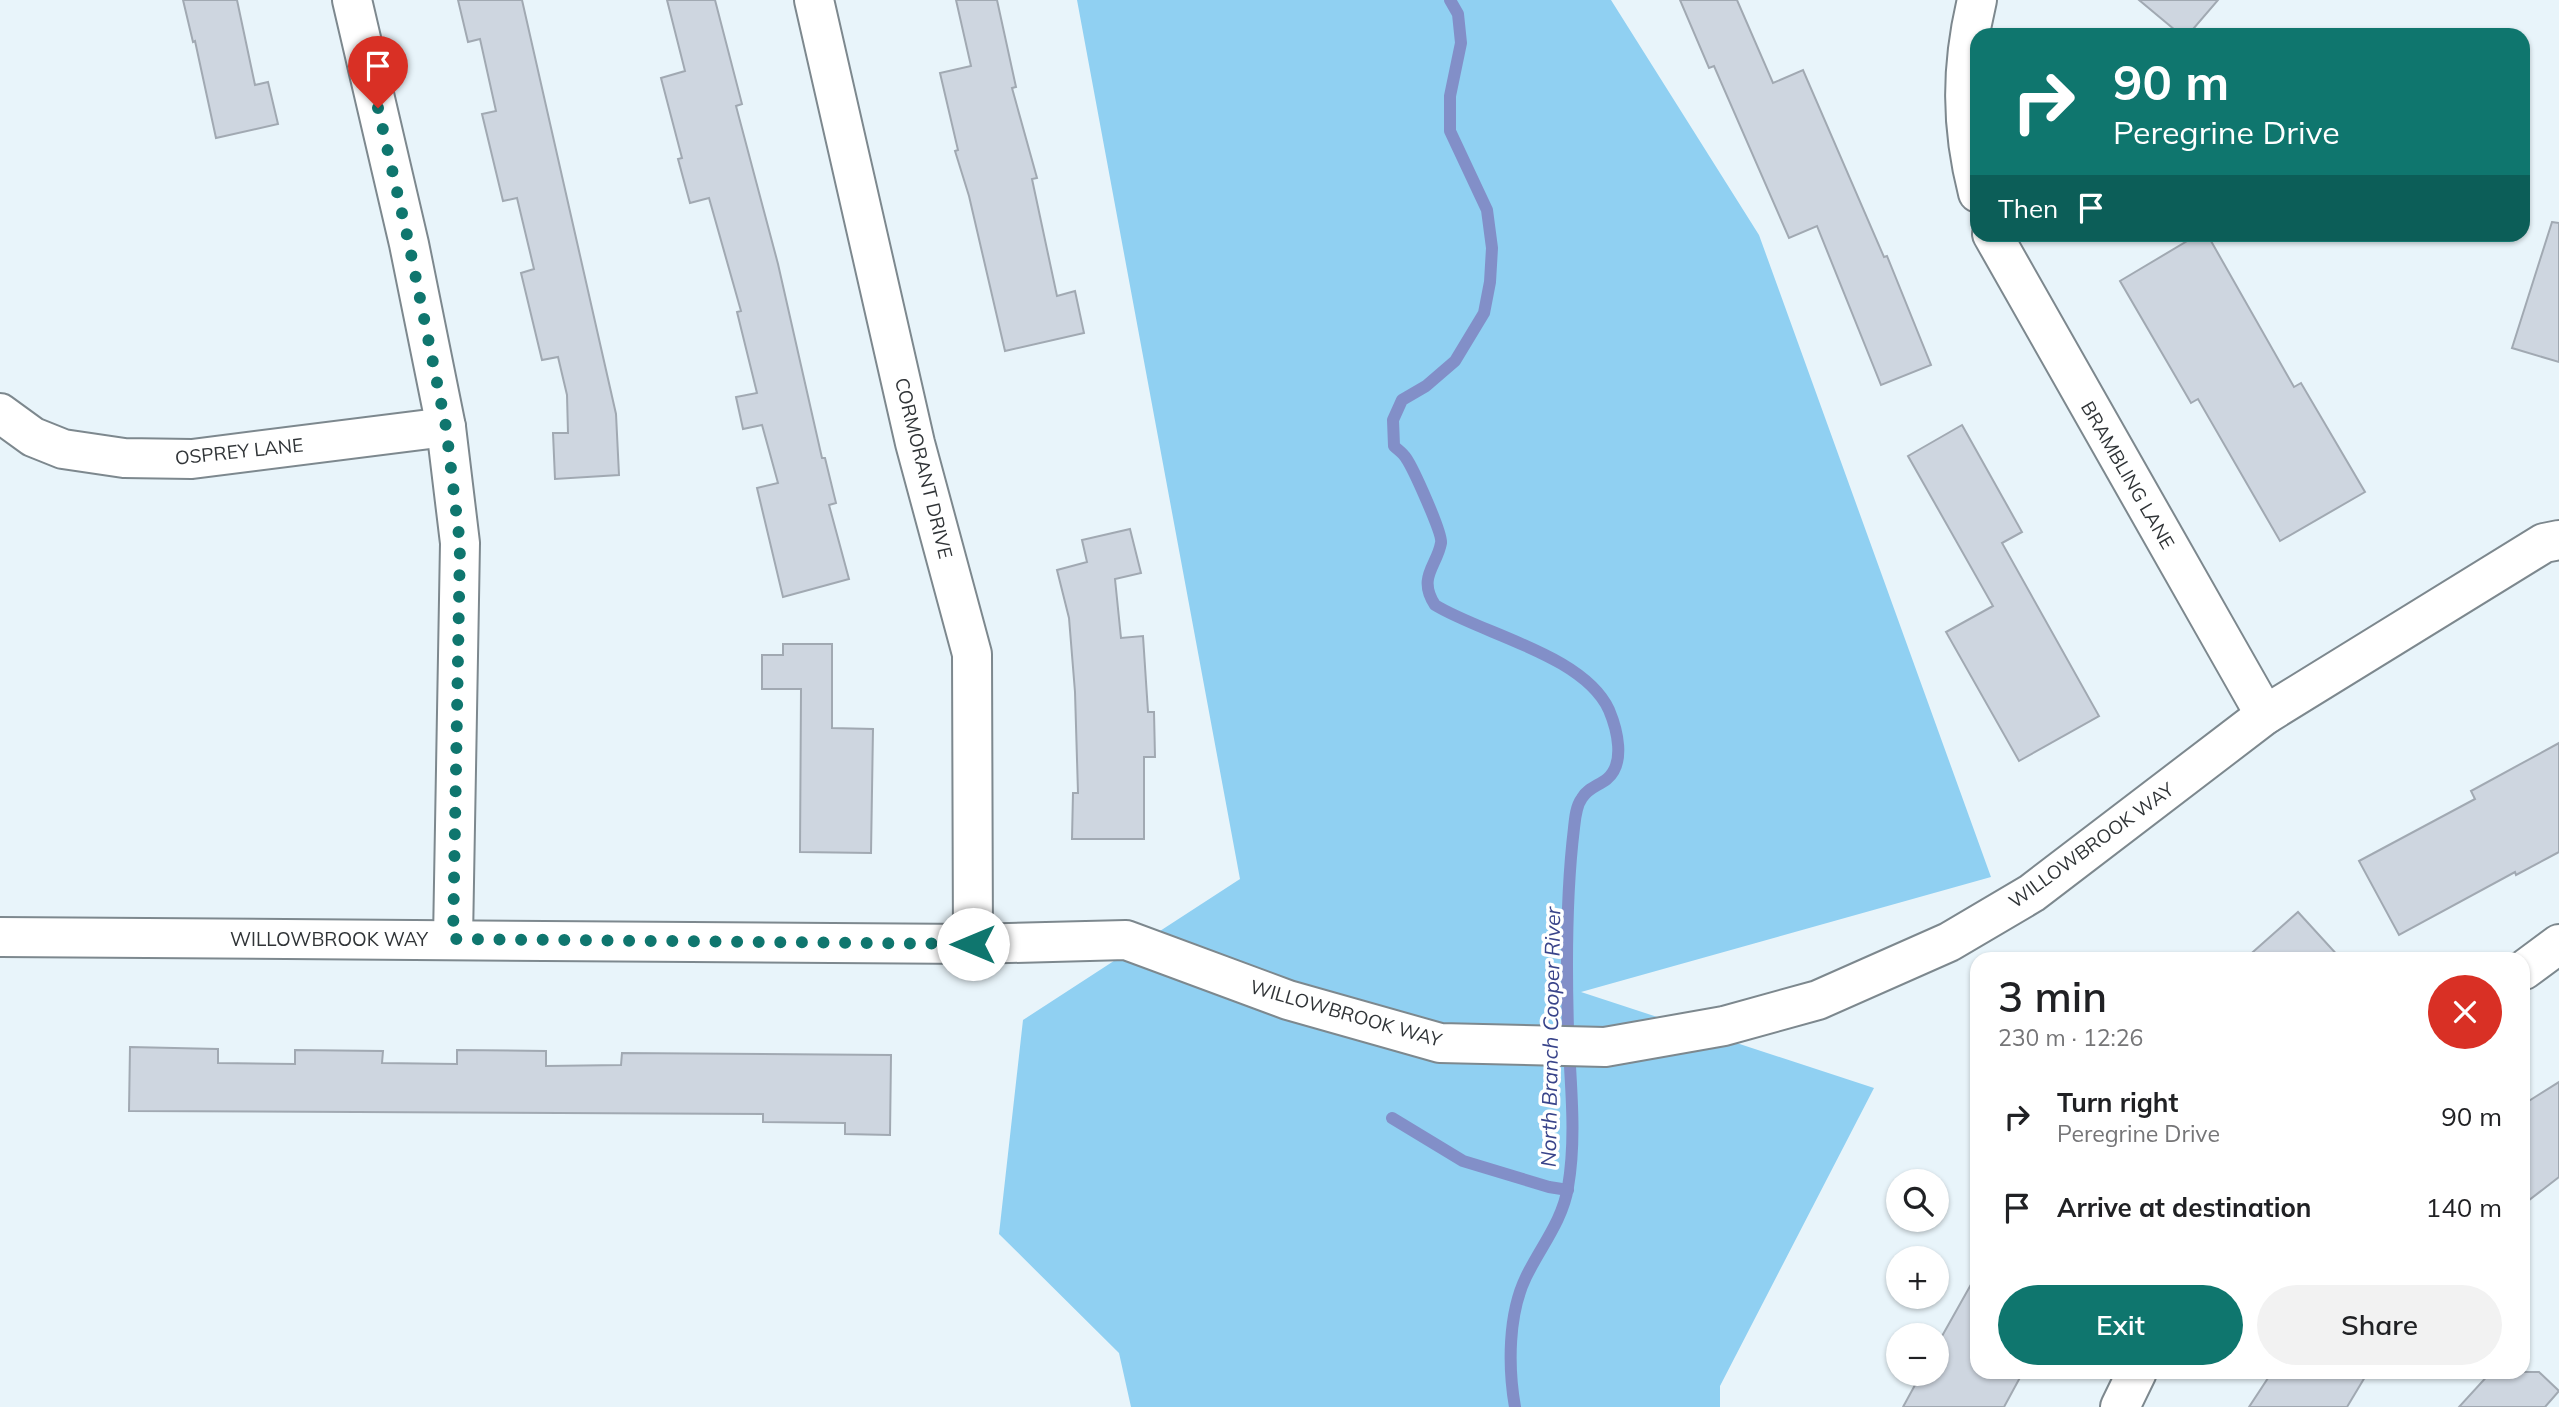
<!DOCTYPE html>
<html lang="en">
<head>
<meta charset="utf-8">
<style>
	:root { --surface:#fff; --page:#f2f2f2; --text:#202124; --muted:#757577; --accent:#0f766e }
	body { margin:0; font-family:Mulish,sans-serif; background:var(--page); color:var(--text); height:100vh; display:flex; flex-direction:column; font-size:26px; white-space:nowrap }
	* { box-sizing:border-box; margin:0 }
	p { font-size:23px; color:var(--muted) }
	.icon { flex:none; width:38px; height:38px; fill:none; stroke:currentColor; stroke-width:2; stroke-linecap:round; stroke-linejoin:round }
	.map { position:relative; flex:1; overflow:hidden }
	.details { position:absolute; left:1970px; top:952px; width:560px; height:427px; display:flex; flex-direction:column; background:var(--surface); border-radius:21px; box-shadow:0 2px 5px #0004 }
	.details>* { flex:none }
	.hud { position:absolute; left:1970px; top:28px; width:560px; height:214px; border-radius:21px; box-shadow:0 2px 5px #0004; background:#0f766e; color:#fff; overflow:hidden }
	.controls { position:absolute; left:1886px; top:1169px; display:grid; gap:14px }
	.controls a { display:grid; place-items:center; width:63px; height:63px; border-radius:50%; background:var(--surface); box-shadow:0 2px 5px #0004; font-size:35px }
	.pin { position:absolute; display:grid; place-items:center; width:60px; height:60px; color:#fff; margin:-72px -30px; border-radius:50% 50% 50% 0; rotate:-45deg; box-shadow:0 0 7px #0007 }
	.pin .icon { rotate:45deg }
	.me { position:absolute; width:77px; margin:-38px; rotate:270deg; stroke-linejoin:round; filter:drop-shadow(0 0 5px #0008) }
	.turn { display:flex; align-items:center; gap:24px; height:147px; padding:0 28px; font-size:32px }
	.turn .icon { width:91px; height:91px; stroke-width:2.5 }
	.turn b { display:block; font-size:49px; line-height:60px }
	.then { display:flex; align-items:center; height:66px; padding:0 28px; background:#0003; gap:14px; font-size:26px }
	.round { display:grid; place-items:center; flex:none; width:74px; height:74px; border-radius:37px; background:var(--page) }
	.summary { display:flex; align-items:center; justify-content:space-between; height:119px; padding:0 28px }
	h1 { font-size:42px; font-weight:600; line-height:52px }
	.button { display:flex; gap:14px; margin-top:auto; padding:14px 28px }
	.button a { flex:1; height:80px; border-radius:42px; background:var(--accent); color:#fff; font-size:28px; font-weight:600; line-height:80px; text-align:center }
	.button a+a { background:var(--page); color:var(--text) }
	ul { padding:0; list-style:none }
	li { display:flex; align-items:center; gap:21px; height:91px; padding:0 28px }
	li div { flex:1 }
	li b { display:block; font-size:26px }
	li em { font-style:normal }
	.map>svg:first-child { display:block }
	.green { fill:#90d0f2 }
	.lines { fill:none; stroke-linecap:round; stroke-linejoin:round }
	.stream { stroke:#828fc8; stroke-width:12 }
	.building { fill:#ced6e0; stroke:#a1a9b2; stroke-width:2 }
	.minor-casing { stroke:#7d888e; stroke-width:42 }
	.minor { stroke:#fff; stroke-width:38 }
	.route { stroke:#0f766e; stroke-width:12; stroke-dasharray:0 21.6 }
	.labels { text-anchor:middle; stroke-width:7; stroke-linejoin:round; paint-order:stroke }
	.street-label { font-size:19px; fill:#303437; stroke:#fff }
	.water-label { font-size:21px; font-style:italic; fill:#39448a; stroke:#fff }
</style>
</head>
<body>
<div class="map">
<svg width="2559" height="1407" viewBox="0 0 2559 1407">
	<rect width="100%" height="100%" fill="#e8f4fa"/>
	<path class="green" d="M1077 0H1611L1759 235 1991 877 1581 992 1874 1088 1720 1386V1407H1131L1119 1353 999 1234 1023 1020 1240 879Z"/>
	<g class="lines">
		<g class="stream">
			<path d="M1450 0 1458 14 1461 43 1450 96V131L1487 210 1492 248 1490 282 1484 313 1455 361 1426 386 1402 400 1393 420 1394 446C1398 450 1403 453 1406 458 1413 468 1443 534 1441 543 1437 566 1417 577 1435 605 1482 634 1584 655 1609 710 1617 729 1626 763 1607 779 1598 786 1588 788 1582 798 1576 806 1575 818 1574 828 1566 894 1566 963 1568 1029 1570 1081 1577 1135 1568 1187 1563 1220 1540 1248 1526 1277 1508 1314 1508 1367 1515 1407"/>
			<path d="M1392 1118 1463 1161 1549 1187 1568 1190"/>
		</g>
	</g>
	<g class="building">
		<path d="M183 0H237L255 85 268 82 278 124 216 138 195 41 193 42Z"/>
		<path d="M458 0H522L616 414 619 475 555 479 553 433H568L567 395 558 357 542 360 521 273 534 269 517 198 503 201 482 114 496 111 480 39 468 42Z"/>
		<path d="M667 0H715L742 104 736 106 778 264 822 458H825L836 503 829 505 849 579 783 597 757 488 778 483 762 425 743 429 736 397 757 393 737 312 741 311 709 198 690 203 678 159 682 158 661 78 685 71Z"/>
		<path d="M956 0H997L1016 87 1012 88 1037 178 1032 179 1057 296 1075 291 1084 333 1005 351 969 196 955 151 958 150 940 73 971 66Z"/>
		<path d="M1680 0H1737L1773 83 1803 70 1884 257 1887 256 1931 365 1881 385 1817 226 1789 238 1714 66 1709 68Z"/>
		<path d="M2139 0H2218L2188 35H2181Z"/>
		<path d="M2552 222 2559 223V362L2512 348Z"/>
		<path d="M2199 234H2207L2294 387 2301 383 2365 492 2280 541 2198 399 2191 403 2120 281Z"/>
		<path d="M1962 425 2022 532 2002 543 2099 716 2019 761 1946 632 1993 606 1908 456Z"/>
		<path d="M1130 529 1141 573 1115 579 1121 638 1143 636 1148 712H1154L1155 757H1144V839H1072L1073 793H1078L1075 692 1069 618 1057 570 1087 562 1082 540Z"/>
		<path d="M783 644H832V728L873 729 871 853 800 852 801 689H762V655H783Z"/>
		<path d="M2559 743V852L2516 875 2515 872 2399 935 2359 861 2475 799 2471 791Z"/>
		<path d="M2298 912 2341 959H2245Z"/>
		<path d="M130 1047 218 1049V1063L295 1064V1050L383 1051 382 1063 457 1064V1050L546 1051V1066L621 1065 622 1053 891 1055 890 1135 845 1134V1123L763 1122V1114L129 1111Z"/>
		<path d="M2559 1082V1177L2524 1204V1104Z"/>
		<path d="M1978 1272V1372H2023L2004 1407H1903L1921 1374H1937V1345Z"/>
		<path d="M2272 1372H2368L2347 1407H2249Z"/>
		<path d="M2491 1372H2539L2559 1391 2545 1407H2459Z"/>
	</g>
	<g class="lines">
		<g class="minor-casing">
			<g id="minor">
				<path d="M352 0 409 244 446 427 460 543 453 939"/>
				<path d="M814 0 915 443 972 654 973 944"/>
				<path d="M1977 0C1961 66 1961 127 1978 193"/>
				<path d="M1992 234 2265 715"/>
				<path d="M0 413 33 437 63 449 124 458 192 459 446 427"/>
				<path d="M0 937 973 944 1126 940 1288 1000 1440 1043 1605 1047 1724 1026 1818 1000 1949 942 2032 893 2265 715 2544 543 2559 540"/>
				<path d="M2524 970 2559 944"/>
				<path d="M2120 1407 2137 1372"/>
			</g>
		</g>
		<use href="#minor" class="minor"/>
	</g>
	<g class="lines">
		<path class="route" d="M378 108 409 244 446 427 460 544 453 939 973 944"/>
	</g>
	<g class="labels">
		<g class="street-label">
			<text transform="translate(239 451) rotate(-6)" y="7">OSPREY LANE</text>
			<text transform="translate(924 468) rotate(76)" y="7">CORMORANT DRIVE</text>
			<text transform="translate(2128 475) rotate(60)" y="7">BRAMBLING LANE</text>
			<text transform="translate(2091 845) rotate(-36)" y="7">WILLOWBROOK WAY</text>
			<text x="329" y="946">WILLOWBROOK WAY</text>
			<text transform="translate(1346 1013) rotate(16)" y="7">WILLOWBROOK WAY</text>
		</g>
		<g class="water-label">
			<text transform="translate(1551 1037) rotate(-89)" y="7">North Branch Cooper River</text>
		</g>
	</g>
</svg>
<div class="controls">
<a><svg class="icon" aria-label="search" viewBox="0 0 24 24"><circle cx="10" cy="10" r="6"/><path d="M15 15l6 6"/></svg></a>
<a>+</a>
<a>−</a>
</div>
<div class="pin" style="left:378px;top:108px;background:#d93025"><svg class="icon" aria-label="arrive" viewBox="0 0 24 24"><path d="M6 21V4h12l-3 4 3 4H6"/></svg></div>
<svg class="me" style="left:973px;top:944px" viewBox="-20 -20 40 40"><circle r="19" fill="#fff"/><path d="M0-13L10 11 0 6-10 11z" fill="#0f766e"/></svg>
<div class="hud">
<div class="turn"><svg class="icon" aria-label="right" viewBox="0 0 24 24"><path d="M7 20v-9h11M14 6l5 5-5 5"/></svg><div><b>90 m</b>Peregrine Drive</div></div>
<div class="then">Then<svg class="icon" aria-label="arrive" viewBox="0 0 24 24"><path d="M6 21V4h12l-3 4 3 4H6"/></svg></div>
</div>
<section class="details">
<div class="summary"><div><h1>3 min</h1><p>230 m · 12:26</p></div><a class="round" style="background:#d93025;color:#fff"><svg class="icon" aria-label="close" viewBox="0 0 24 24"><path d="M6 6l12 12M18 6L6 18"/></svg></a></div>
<ul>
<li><svg class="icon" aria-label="right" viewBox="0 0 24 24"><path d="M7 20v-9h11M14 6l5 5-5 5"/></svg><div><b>Turn right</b><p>Peregrine Drive</p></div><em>90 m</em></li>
<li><svg class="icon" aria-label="arrive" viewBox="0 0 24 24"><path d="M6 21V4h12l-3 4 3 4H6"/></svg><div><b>Arrive at destination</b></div><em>140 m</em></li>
</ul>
<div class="button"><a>Exit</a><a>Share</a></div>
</section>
</div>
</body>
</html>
